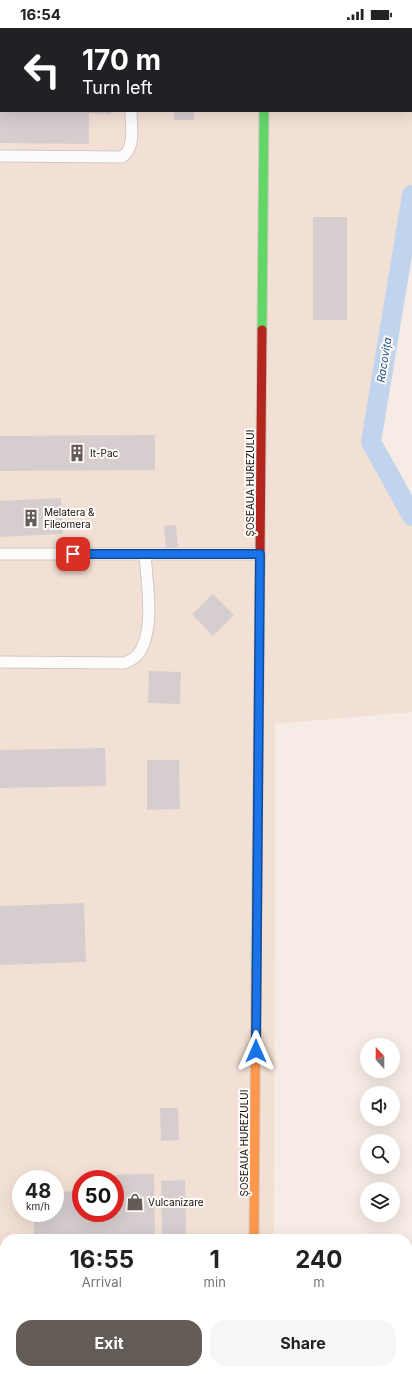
<!DOCTYPE html>
<html lang="en">
<head>
<meta charset="utf-8">
<style>
	:root { --surface:#fff; --page:#f6f6f6; --text:#222; --muted:#767676; --accent:#645c57 }
	body { margin:0; font-family:Inter,sans-serif; background:var(--page); color:var(--text); height:100vh; display:flex; flex-direction:column; font-size:15px; white-space:nowrap }
	* { box-sizing:border-box; margin:0 }
	p { font-size:13px; color:var(--muted) }
	.icon { flex:none; width:22px; height:22px; fill:none; stroke:currentColor; stroke-width:2; stroke-linecap:round; stroke-linejoin:round }
	.map { position:relative; flex:1; overflow:hidden }
	.drawer { position:absolute; left:0px; top:1206px; width:412px; height:140px; display:flex; flex-direction:column; background:var(--surface); border-radius:16px 16px 0 0; box-shadow:0 4px 16px #0002 }
	.drawer>* { flex:none }
	.guide { position:absolute; left:0px; top:0px; width:412px; height:84px; box-shadow:0 4px 16px #0002; background:#202124; color:#fff; overflow:hidden }
	.needle { width:26px; rotate:339deg }
	.buttons { position:absolute; left:360px; top:1010px; display:grid; gap:8px }
	.buttons a { display:grid; place-items:center; width:40px; height:40px; border-radius:50%; background:var(--surface); box-shadow:0 4px 16px #0002; font-size:20px }
	.speed { position:absolute; left:12px; top:1142px; display:flex; gap:8px; font-size:20px; font-weight:700; text-align:center }
	.speed>* { display:grid; place-content:center; width:52px; height:52px; border-radius:50%; background:var(--surface); box-shadow:0 4px 16px #0002; line-height:1 }
	.speed small { font-size:10px; font-weight:400 }
	.speed .limit { border:6px solid #d22; background:#fff; color:#111 }
	.pin { position:absolute; display:grid; place-items:center; width:34px; height:34px; color:#fff; margin:-17px; border-radius:8px; box-shadow:0 2px 6px #0006 }
	.me { position:absolute; width:44px; margin:-22px; rotate:0deg; stroke-linejoin:round; filter:drop-shadow(0 0 3px #0008) }
	.turn { display:flex; align-items:center; gap:14px; height:84px; padding:0 16px; font-size:18px }
	.turn .icon { width:52px; height:52px; stroke-width:2.5 }
	.turn b { display:block; font-size:28px; line-height:34px }
	.eta { display:flex; justify-content:space-evenly; align-items:center; height:68px; text-align:center }
	.eta b { font-size:24px; font-weight:700; line-height:28px }
	.button { display:flex; gap:8px; margin-top:auto; padding:8px 16px }
	.button a { flex:1; height:46px; border-radius:16px; background:var(--accent); color:#fff; font-size:16px; font-weight:700; line-height:46px; text-align:center }
	.button a+a { background:var(--page); color:var(--text) }
	.status { display:flex; justify-content:space-between; align-items:center; height:28px; padding:0 20px; background:var(--surface); direction:ltr }
	.status svg { height:11px; fill:currentColor }
	.map>svg:first-child { display:block }
	.built { fill:#f3e0d5; fill-rule:evenodd }
	.lines { fill:none; stroke-linecap:round; stroke-linejoin:round }
	.canal { stroke:#c0d4ed; stroke-width:20 }
	.building { fill:#d6cece }
	.lane-casing { stroke:#d0c8c3; stroke-width:13 }
	.fast-casing { stroke:#d0c8c3; stroke-width:11 }
	.slow-casing { stroke:#d0c8c3; stroke-width:11 }
	.jam-casing { stroke:#d0c8c3; stroke-width:11 }
	.lane { stroke:#fefcfb; stroke-width:11 }
	.fast { stroke:#63d668; stroke-width:9 }
	.slow { stroke:#ff974d; stroke-width:9 }
	.jam { stroke:#b3261e; stroke-width:9 }
	.route-casing { stroke:#114b97; stroke-width:10 }
	.route { stroke:#1a73e8; stroke-width:7 }
	.labels { text-anchor:middle; stroke-width:4; stroke-linejoin:round; paint-order:stroke }
	.poi-label { font-size:10px; fill:#150f0b; stroke:#fffbf8; text-anchor:start }
	.street-label { font-size:10px; fill:#150f0b; stroke:#fffbf8 }
	.water-label { font-size:11px; font-style:italic; fill:#1b528c; stroke:#fffbf8 }
</style>
</head>
<body>
<div class="status"><b>16:54</b><svg viewBox="0 0 49 12"><path d="M0 12V9h3v3zM5 12V6h3v6zM10 12V3h3v9zM15 12V0h3v12zM26 1h20v11H26zM47 4h2v5h-2z"/></svg></div>
<div class="map">
<svg width="412" height="1346" viewBox="0 0 412 1346">
	<rect width="100%" height="100%" fill="#f6ebe5"/>
	<path class="built" d="M0 0H412V197L371 414 412 489V684L275 696 274 1211H5V1286H0ZM1 1H411V83H1ZM21 1151H55V1185H21ZM81 1151H115V1185H81Z"/>
	<g class="lines">
		<path class="canal" d="M412 167 371 414 412 488"/>
	</g>
	<g class="building">
		<path d="M0 83H111V86L89 85V116L0 115Z"/>
		<rect x="174" y="83" width="20" height="9"/>
		<rect x="313" y="189" width="34" height="103"/>
		<path d="M155 407V442L0 443V408Z"/>
		<path d="M61 470 63 506 0 509V473Z"/>
		<path d="M176 497 178 519 166 520 164 498Z"/>
		<path d="M213 566 234 587 213 608 192 586Z"/>
		<path d="M149 643 181 644 180 676 148 675Z"/>
		<path d="M105 720 106 758 0 760V722Z"/>
		<path d="M147 732H179L180 781 147 782Z"/>
		<path d="M84 875 86 934 0 937V878Z"/>
		<path d="M160 1080H178L179 1112 161 1113Z"/>
		<path d="M154 1146 155 1206 34 1208V1185H55V1164L81 1163V1185H115V1151H89L88 1147Z"/>
		<path d="M185 1152 186 1211H162L161 1153Z"/>
	</g>
	<g class="lines">
		<g class="lane-casing">
			<g id="lane">
				<path d="M132 1V0"/>
				<path d="M0 128 122 129C136 120 131 98 131 83"/>
				<path d="M0 526H260"/>
				<path d="M0 634 124 635C129 633 135 631 139 625 155 602 147 554 145 527"/>
			</g>
		</g>
		<g class="fast-casing">
			<g id="fast">
				<path d="M265 0V1"/>
				<path d="M262 302 264 83"/>
				<path d="M256 944 258 753"/>
			</g>
		</g>
		<g class="slow-casing">
			<g id="slow">
				<path d="M258 753 260 531"/>
				<path d="M254 1211 256 944"/>
			</g>
		</g>
		<g class="jam-casing">
			<g id="jam">
				<path d="M260 531 262 302"/>
				<path d="M253 1341V1346"/>
			</g>
		</g>
		<use href="#lane" class="lane"/>
		<use href="#fast" class="fast"/>
		<use href="#slow" class="slow"/>
		<use href="#jam" class="jam"/>
	</g>
	<g class="lines">
		<g class="route-casing">
			<path id="route" d="M73 526H260L256 1023"/>
		</g>
		<use href="#route" class="route"/>
	</g>
	<defs>
		<g id="building-bare" transform="scale(1.38)"><path d="M-4-6H4V6H1V3H-1V6H-4ZM-2.5-4.3h1.7v1.8h-1.7ZM.8-4.3h1.7v1.8H.8ZM-2.5-1h1.7V.8h-1.7ZM.8-1h1.7V.8H.8Z" fill="#645c57" stroke="#fffbf8" stroke-width="2.5" paint-order="stroke"/></g>
		<g id="shop-bare" transform="scale(1.38)"><path d="M-5-2.5h2.3a2.7 3.5 0 0 1 5.4 0H5L5.5 6h-11ZM-1.5-2.5h3a1.5 2.3 0 0 0-3 0Z" fill="#645c57" stroke="#fffbf8" stroke-width="2.5" paint-order="stroke"/></g>
	</defs>
	<g fill-rule="evenodd">
		<use href="#building-bare" x="77" y="425"/>
		<use href="#building-bare" x="31" y="490"/>
		<use href="#shop-bare" x="135" y="1174"/>
	</g>
	<g class="labels">
		<g class="poi-label">
			<text x="90" y="429">It-Pac</text>
			<text x="44" y="488">Melatera &amp;<tspan x="44" dy="12">Fileomera</tspan></text>
			<text x="148" y="1178">Vulcanizare</text>
		</g>
		<g class="street-label">
			<text transform="translate(250 455) rotate(-90)" y="4">ȘOSEAUA HUREZULUI</text>
			<text transform="translate(244 1115) rotate(-90)" y="4">ȘOSEAUA HUREZULUI</text>
		</g>
		<g class="water-label">
			<text transform="translate(384 332) rotate(-81)" y="4">Racovița</text>
		</g>
	</g>
</svg>
<div class="buttons">
<a><svg class="needle" viewBox="-14 -14 28 28"><path d="M0-13l5 13h-10z" fill="#e53935"/><path d="M0 13l5-13h-10z" fill="#767676"/></svg></a>
<a><svg class="icon" aria-label="sound" viewBox="0 0 24 24"><path d="M4 9h4l5-4v14l-5-4H4zM17 9q2 3 0 6"/></svg></a>
<a><svg class="icon" aria-label="search" viewBox="0 0 24 24"><circle cx="10" cy="10" r="6"/><path d="M15 15l6 6"/></svg></a>
<a><svg class="icon" aria-label="layers" viewBox="0 0 24 24"><path d="M12 4l9 5-9 5-9-5zM3 14l9 5 9-5"/></svg></a>
</div>
<div class="speed"><div>48<small>km/h</small></div><div class="limit">50</div></div>
<div class="pin" style="left:73px;top:526px;background:#d93025"><svg class="icon" aria-label="arrive" viewBox="0 0 24 24"><path d="M6 21V4h12l-3 4 3 4H6"/></svg></div>
<svg class="me" style="left:256px;top:1023px" viewBox="-20 -20 40 40"><path d="M0-17L14 15 0 8-14 15z" fill="#1a73e8" stroke="#fff" stroke-width="4"/></svg>
<div class="guide">
<div class="turn"><svg class="icon" aria-label="left" viewBox="0 0 24 24"><path d="M17 20v-9H6M10 6l-5 5 5 5"/></svg><div><b>170 m</b>Turn left</div></div>
</div>
<section class="drawer">
<div class="eta">
<div><b>16:55</b><p>Arrival</p></div>
<div><b>1</b><p>min</p></div>
<div><b>240</b><p>m</p></div>
</div>
<div class="button"><a>Exit</a><a>Share</a></div>
</section>
</div>
</body>
</html>
